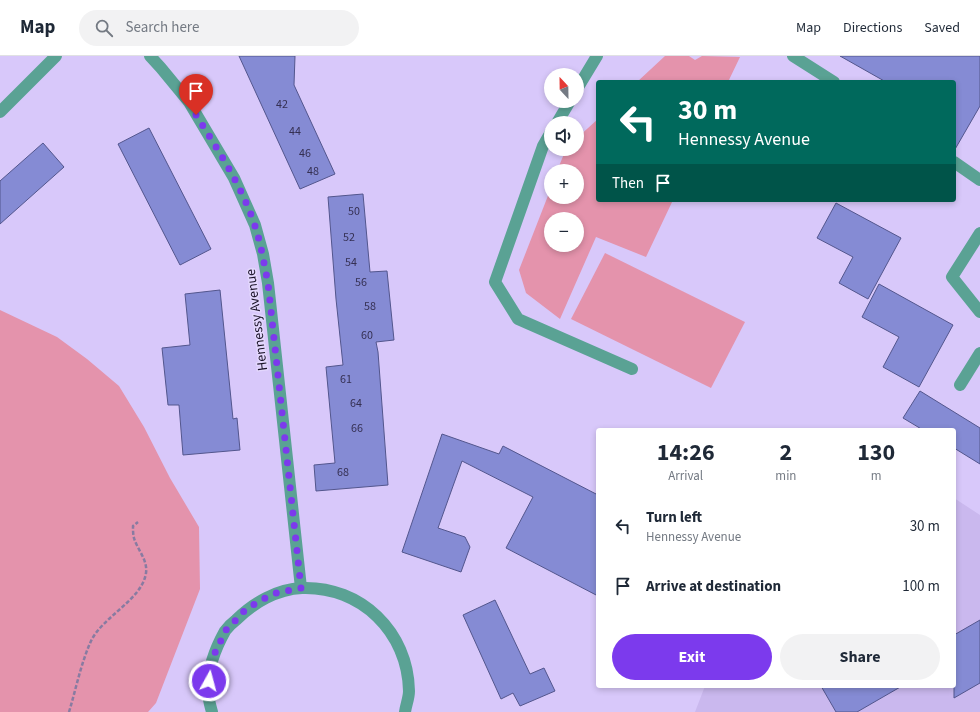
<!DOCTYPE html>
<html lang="en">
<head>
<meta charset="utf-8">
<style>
	:root { --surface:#fff; --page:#f2f2f3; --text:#1f2937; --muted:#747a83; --line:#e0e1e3; --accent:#7c3aed }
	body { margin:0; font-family:"Source Sans 3",sans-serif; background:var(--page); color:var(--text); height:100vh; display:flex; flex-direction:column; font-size:15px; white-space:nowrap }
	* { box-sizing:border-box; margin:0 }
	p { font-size:13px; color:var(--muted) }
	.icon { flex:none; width:22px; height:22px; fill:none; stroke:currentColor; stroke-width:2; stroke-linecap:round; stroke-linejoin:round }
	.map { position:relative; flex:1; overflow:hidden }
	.sheet { position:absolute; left:596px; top:372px; width:360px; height:260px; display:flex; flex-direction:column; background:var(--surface); border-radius:4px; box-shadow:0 2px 6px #0003 }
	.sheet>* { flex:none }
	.banner { position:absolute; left:596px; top:24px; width:360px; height:122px; border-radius:4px; box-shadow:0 2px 6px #0003; background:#00695c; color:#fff; overflow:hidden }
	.needle { width:26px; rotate:338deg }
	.fabs { position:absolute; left:544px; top:12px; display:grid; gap:8px }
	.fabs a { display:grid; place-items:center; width:40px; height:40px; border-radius:50%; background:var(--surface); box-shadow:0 2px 6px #0003; font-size:20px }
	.pin { position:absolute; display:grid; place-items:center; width:34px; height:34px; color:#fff; margin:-41px -17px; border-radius:50% 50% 50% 0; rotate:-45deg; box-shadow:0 0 4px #0007 }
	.pin .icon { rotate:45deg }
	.me { position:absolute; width:44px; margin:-22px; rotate:7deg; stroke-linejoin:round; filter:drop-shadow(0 0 3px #0008) }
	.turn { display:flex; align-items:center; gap:14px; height:84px; padding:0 16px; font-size:18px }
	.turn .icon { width:52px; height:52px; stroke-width:2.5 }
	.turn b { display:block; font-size:28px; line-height:34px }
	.then { display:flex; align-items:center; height:38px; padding:0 16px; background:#0003; gap:8px; font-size:15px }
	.eta { display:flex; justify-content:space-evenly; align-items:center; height:68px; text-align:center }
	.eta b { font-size:24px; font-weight:700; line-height:28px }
	.action { display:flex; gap:8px; margin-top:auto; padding:8px 16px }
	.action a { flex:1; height:46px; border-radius:24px; background:var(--accent); color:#fff; font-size:16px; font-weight:700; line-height:46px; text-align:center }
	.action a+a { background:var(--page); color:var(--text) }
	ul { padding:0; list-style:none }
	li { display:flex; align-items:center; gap:12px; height:60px; padding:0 16px }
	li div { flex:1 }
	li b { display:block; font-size:15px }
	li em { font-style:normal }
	header { display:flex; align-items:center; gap:24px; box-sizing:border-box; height:56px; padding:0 20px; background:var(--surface); border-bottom:1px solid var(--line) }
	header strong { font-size:19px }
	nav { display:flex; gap:22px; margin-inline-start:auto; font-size:14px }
	.search { width:280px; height:36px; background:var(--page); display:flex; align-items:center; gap:10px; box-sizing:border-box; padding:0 14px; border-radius:22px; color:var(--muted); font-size:15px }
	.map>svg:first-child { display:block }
	.built { fill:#cab8ee }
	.green { fill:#e493ac; fill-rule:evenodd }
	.building { fill:#858bd4; stroke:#53568d }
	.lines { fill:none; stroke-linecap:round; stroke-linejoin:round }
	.path { stroke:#887ba1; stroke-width:2.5; stroke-dasharray:4 2; stroke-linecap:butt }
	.minor { stroke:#5aa294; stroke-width:12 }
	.route { stroke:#7c3aed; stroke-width:7; stroke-dasharray:0 12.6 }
	.labels { text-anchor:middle; stroke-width:3; stroke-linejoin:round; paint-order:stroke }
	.number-label { font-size:12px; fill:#353053 }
	.street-label { font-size:14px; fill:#1a1228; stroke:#e3d7fd }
</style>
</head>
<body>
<header>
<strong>Map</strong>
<div class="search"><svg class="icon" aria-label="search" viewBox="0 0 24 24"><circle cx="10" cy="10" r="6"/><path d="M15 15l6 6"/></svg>Search here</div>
<nav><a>Map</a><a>Directions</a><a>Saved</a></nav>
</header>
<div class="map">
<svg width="980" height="656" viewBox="0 0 980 656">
	<rect width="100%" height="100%" fill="#d8c8fa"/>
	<path class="built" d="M954 442 980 459V656H695L705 630H954Z"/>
	<g class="green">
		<path d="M665 0H689L695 4 702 0 740 1 728 26H637Z"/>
		<path d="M598 63V144H673L646 201 596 181 560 263 526 237 519 214 551 132V141H577V115H557L566 93H577V82ZM551 163H577V189H551Z"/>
		<path d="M605 197 745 266 711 332 571 263Z"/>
		<path d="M0 254 57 281 87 303 119 330 144 371 170 422 199 471 200 533 156 647 148 656H0Z"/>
	</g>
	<g class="building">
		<path d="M239 0H295L294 29 335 118 300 133Z"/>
		<path d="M840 0H980V50L954 95V26H886Z"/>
		<path d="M149 72 211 193 180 209 118 88Z"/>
		<path d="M43 87 64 111 0 168V125Z"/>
		<path d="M363 138 370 216 387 215 394 284 376 286 378 296 388 429 316 435 314 409 335 407 326 311 343 309 336 243 328 141Z"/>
		<path d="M836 147 901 182 868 243 839 227 853 201 817 182Z"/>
		<path d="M879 228 953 269 919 331 883 311 899 281 862 261Z"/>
		<path d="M220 234 233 363 237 362 240 394 183 399 179 349H168L162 292 190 289 185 238Z"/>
		<path d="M920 335 980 372V408L954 392V374H923L903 362Z"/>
		<path d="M442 378 499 398 503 390 598 439V540L506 492 533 441 462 405 438 472 465 481 470 491 461 516 402 496Z"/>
		<path d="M495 544 530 618 544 612 555 635 520 650 513 637 501 643 463 559Z"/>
		<path d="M980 564V627L954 642V579Z"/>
		<path d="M821 630H902L857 656H836Z"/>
	</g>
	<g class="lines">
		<path class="path" d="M69 656C76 633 81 607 91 585 103 560 142 544 146 517 148 504 137 493 134 482 133 479 133 474 133 470L138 466"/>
		<g class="minor">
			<path d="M150 0 161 12 189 46 234 122 255 169 263 198 268 227 301 532"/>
			<path d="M793 0 834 26"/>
			<path d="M577 33 597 0"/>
			<path d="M0 56 56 0"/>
			<path d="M557 67 570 45"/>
			<path d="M551 76 543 90 495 226 518 263 632 313"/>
			<path d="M954 106 980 124"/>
			<path d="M980 177 952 221 980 256"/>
			<path d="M960 329 980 297"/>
			<path d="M212 656C210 649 208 642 208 635 207 614 215 593 225 575 228 571 232 567 236 564 253 547 277 533 302 532 361 530 408 576 409 635 409 642 406 649 405 656"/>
		</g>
	</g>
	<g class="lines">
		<path class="route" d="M196 59C218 94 242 130 255 170 261 188 264 208 268 227L301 532 272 538 246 553 236 564 226 574 212 603 209 625"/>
	</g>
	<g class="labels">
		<g class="number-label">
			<text x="282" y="52">42</text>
			<text x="295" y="79">44</text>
			<text x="305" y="101">46</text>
			<text x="313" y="119">48</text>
			<text x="354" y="159">50</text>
			<text x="349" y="185">52</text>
			<text x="351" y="210">54</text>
			<text x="361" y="230">56</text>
			<text x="370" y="254">58</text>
			<text x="367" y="283">60</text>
			<text x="346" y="327">61</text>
			<text x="356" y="351">64</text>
			<text x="357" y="376">66</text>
			<text x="343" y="420">68</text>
		</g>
		<g class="street-label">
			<text transform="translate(256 264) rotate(-97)" y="5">Hennessy Avenue</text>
		</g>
	</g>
</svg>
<div class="fabs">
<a><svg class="needle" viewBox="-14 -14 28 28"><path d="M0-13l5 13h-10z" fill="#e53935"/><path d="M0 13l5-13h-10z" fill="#747a83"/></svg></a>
<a><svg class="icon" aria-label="sound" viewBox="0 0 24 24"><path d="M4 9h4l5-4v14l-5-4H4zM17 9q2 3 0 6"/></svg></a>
<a>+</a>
<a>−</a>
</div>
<div class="pin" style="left:196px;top:59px;background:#d93025"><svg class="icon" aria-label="arrive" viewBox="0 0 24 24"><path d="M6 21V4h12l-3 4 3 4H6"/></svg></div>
<svg class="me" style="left:209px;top:625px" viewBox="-20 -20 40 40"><circle r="17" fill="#7c3aed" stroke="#fff" stroke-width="3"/><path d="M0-11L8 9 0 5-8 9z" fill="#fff"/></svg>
<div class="banner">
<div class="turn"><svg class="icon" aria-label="left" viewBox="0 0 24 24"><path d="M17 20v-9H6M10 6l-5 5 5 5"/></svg><div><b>30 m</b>Hennessy Avenue</div></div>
<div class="then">Then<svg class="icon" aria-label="arrive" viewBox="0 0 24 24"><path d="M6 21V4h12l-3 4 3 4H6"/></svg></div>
</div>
<section class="sheet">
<div class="eta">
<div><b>14:26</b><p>Arrival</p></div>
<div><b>2</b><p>min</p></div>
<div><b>130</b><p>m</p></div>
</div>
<ul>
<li><svg class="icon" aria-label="left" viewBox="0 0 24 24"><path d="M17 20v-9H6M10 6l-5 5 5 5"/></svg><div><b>Turn left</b><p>Hennessy Avenue</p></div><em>30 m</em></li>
<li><svg class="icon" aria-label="arrive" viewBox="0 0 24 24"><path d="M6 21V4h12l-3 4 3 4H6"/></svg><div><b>Arrive at destination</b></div><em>100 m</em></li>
</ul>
<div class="action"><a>Exit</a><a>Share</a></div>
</section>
</div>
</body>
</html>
